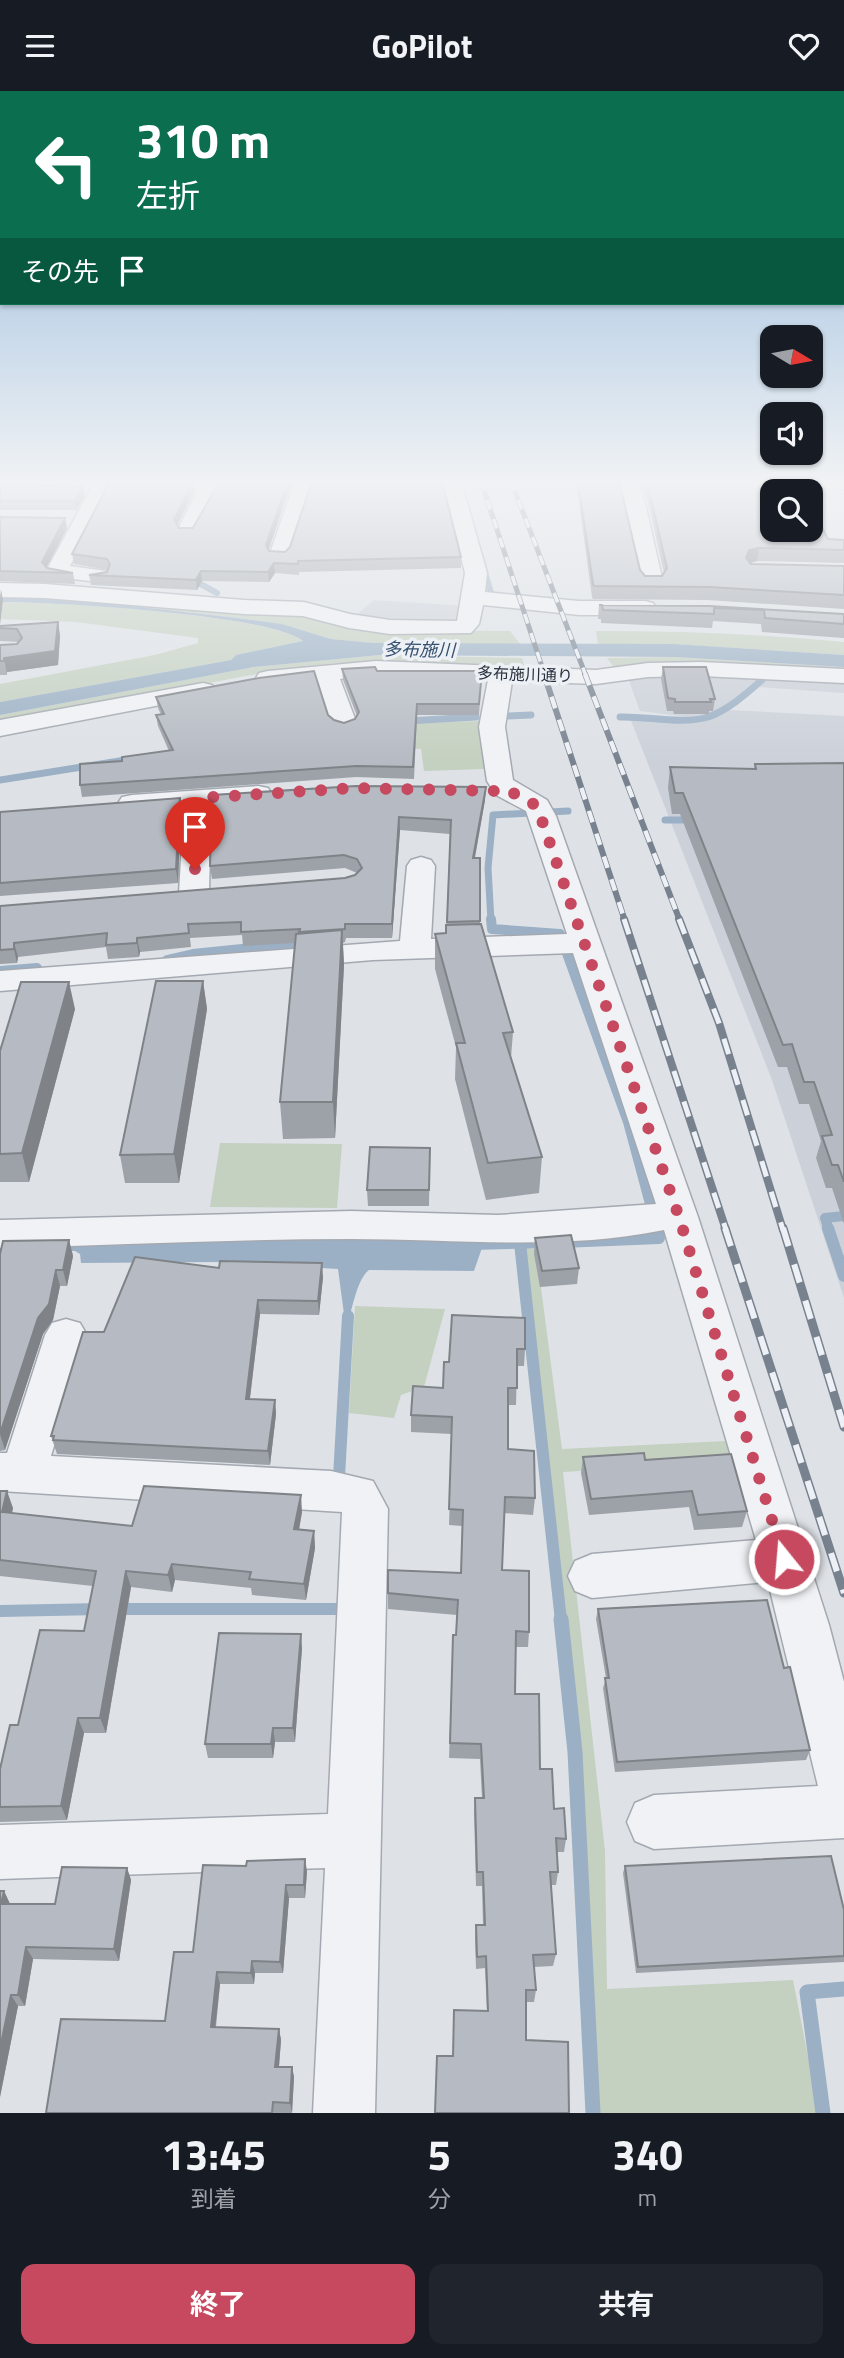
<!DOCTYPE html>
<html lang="ja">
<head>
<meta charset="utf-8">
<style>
	:root { --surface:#171b24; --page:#20242c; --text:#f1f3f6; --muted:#9ea1a6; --accent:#c6495f }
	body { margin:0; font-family:"Titillium Web","Noto Sans JP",sans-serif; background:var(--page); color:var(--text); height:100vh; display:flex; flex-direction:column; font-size:26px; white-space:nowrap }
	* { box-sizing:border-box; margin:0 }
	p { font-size:23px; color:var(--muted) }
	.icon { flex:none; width:38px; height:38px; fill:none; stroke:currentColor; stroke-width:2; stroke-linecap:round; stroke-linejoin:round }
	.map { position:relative; height:2022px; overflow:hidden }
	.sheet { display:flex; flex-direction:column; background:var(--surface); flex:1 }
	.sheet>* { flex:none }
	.hud { position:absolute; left:0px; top:0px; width:845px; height:214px; box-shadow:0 2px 5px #0004; background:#0b6e4f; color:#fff; overflow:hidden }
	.needle { width:46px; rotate:100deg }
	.tools { position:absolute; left:760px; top:234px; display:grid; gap:14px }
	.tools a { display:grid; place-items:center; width:63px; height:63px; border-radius:14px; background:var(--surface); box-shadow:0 2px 5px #0004; font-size:35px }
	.pin { position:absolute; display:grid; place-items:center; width:60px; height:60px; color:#fff; margin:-72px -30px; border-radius:50% 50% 50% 0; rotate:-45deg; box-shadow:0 0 7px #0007 }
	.pin .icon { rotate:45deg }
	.me { position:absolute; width:77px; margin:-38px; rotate:343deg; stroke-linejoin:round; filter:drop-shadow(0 0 5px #0008) }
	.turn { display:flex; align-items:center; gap:24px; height:147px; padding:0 21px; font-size:32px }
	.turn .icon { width:91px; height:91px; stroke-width:2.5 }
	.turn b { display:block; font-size:49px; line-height:60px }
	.then { display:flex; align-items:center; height:66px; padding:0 21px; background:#0003; gap:14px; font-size:26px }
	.eta { display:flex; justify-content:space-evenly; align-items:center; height:119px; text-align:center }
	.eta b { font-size:42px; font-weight:700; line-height:49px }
	.action { display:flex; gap:14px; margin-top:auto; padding:14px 21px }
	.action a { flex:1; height:80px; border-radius:14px; background:var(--accent); color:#fff; font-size:28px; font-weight:700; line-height:80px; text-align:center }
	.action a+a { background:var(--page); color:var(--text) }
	header { display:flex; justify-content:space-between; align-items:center; height:91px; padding:0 21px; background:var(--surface); font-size:32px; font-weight:700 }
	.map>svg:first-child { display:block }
	.built { fill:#ccd1d9 }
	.green { fill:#c4d0c0 }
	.water { fill:#9bb0c5 }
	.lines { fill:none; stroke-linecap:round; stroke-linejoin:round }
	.stream-far4 { stroke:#9bb0c5; stroke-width:6 }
	.stream-far3 { stroke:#9bb0c5; stroke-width:7 }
	.stream-far2 { stroke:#9bb0c5; stroke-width:10 }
	.stream-far1 { stroke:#9bb0c5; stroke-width:12 }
	.stream { stroke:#9bb0c5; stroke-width:15 }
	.street-casing { stroke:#a4a9b1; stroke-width:3 }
	.street { fill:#f0f2f5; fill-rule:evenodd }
	.rail-far3-casing { stroke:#78828f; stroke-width:5 }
	.rail-far2-casing { stroke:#78828f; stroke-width:6 }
	.rail-far1-casing { stroke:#78828f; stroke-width:8 }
	.rail-casing { stroke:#78828f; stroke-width:9 }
	.rail-far3 { stroke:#edf1f5; stroke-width:3.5; stroke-dasharray:10; stroke-linecap:butt }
	.rail-far2 { stroke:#edf1f5; stroke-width:4.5; stroke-dasharray:12; stroke-linecap:butt }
	.rail-far1 { stroke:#edf1f5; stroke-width:5; stroke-dasharray:16; stroke-linecap:butt }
	.rail { stroke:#edf1f5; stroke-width:6; stroke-dasharray:19; stroke-linecap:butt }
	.wall { fill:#9da1a8 }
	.shaded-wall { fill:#7f8388 }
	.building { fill:#b6bbc3; stroke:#7f8388; stroke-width:2 }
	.route { stroke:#c6495f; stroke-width:12; stroke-dasharray:0 21.6 }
	.labels { text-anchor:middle; stroke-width:7; stroke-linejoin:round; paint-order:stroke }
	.far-street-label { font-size:16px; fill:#28303d; stroke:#edf1f5 }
	.far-water-label { font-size:18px; font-style:italic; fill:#35506e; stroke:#edf1f5 }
</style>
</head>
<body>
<header><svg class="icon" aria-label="menu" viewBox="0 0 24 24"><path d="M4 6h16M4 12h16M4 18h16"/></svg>GoPilot<svg class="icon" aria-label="heart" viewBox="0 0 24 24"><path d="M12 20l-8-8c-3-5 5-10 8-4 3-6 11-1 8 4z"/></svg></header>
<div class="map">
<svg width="844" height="2022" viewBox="0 0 844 2022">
	<rect width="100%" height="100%" fill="#dee2e7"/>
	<g class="built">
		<path d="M374 509 467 515 460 533 390 532 354 526Z"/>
		<path d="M655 583 844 589V602L758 596 728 619 844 625V1207L772 989 630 627 700 630 722 621 688 626 640 620 628 587Z"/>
	</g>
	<g class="green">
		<path d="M0 501 290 521 389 539 510 540 521 554 374 552 331 548 282 533 237 527Z"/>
		<path d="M0 511C54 511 267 523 303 550L236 564 231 569 0 611V593L155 564 198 552V547L76 531 0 528Z"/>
		<path d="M596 540C679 540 761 543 844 551V564L674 553 598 555Z"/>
		<path d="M380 564 522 567 526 580 423 571 334 572 246 585 0 631V624L254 576Z"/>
		<path d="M675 566 844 576V580L701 573 613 575 607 567Z"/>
		<path d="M481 630 484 678 424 680 421 658 361 655 357 634Z"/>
		<path d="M220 1052 342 1053 337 1117 210 1116Z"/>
		<path d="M517 1156 536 1158 562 1358 726 1350 736 1370 563 1381 605 1760 607 1898 793 1889 819 2022H587L568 1660 537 1325Z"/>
		<path d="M355 1215 445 1218 424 1296 401 1304 394 1327 349 1322Z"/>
	</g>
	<g class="water">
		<path d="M0 505 62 507 237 527 282 533 331 548 374 552 674 553 844 564V576L675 566 380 564 254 576 0 624V611L231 569 236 564 303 550C269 523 52 511 0 511Z"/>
		<path d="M341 1148H485L474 1180 369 1179C356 1189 352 1221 346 1238L338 1178 221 1171 81 1172 80 1163 75 1160H27L26 1153Z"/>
	</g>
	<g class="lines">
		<g class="stream-far4">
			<path d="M483 475 492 505"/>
			<path d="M189 491H197L217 502"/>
		</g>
		<g class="stream-far3">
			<path d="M505 625 531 624"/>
			<path d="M620 626C648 625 680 634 708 626 728 619 746 603 762 589"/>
			<path d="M407 630 476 626"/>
			<path d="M0 689 132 668"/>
			<path d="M665 729H693"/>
			<path d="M491 830 488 777 493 724 568 720"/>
		</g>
		<g class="stream-far2">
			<path d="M491 828 492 838 560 843 628 1031 657 1139"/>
			<path d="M167 869 193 863 308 851"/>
			<path d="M0 880 37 877"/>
			<path d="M829 1139 825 1127 844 1125"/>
		</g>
		<g class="stream-far1">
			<path d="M828 1137 844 1185"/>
			<path d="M562 1151 659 1147 657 1137"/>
			<path d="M520 1152 561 1530"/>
			<path d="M471 1153 547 1151"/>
			<path d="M341 1395 339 1386 348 1225"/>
			<path d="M116 1518H343"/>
			<path d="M0 1520 101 1518"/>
		</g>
		<g class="stream">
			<path d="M561 1528 575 1661 593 2022"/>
			<path d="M823 2022 807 1901 844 1898"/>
		</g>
		<g class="street-casing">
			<g id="street">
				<path d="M95 390H114L70 475 106 480 109 485 106 490 98 491 49 485 46 480Z"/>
				<path d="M196 390H215L214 395 217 401 197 440 194 444H180L177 440 197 401 194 395Z"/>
				<path d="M295 390H314L289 465 286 469H272L269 465Z"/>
				<path d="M442 390H461L487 482 485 501 579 510H645L653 512 656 517 653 522 645 524H579L483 514 479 533 471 542 390 543 349 537 303 525 244 523 45 507 0 506V492L45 493 244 509 304 511 350 523 390 529 457 530 465 482Z"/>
				<path d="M618 390H637L645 412 663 491 660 496H644L641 491 625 412Z"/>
				<path d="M672 390H844V398L681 396Z"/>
				<path d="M376 570 596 579 648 572 701 571 844 578V592L701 585 648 586 596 593 512 590 505 636 513 689 547 709 556 725 698 1126 829 1534 844 1591V1747L654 1758 635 1750 627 1731 635 1712 654 1704 818 1695 768 1491 592 1507 575 1500 568 1485 575 1470 592 1463 756 1449 664 1139C563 1160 453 1148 351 1148 234 1148 117 1154 0 1157V1129L351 1120 498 1124 656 1113 573 862 373 869 0 900V880L400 850 407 775 411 769 421 766 431 769 435 775 431 848 567 843 526 720 496 704 487 690 479 636 488 589 376 584 340 588 357 633 353 638 344 641 335 638 331 633 316 590 268 594 259 592 256 587 259 582 268 580Z"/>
				<path d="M203 592 212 594 215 599 212 604 0 645V629Z"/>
				<path d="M258 695 268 697 272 703 268 709 211 714 209 802 204 808 194 811 184 808 179 802 184 716 132 720 122 718 118 712 122 706 132 704Z"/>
				<path d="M66 1228 80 1232 87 1244 51 1365 331 1380 373 1390 388 1418 375 2022H313L325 1777 0 1788V1734L328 1723 342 1421 0 1400V1362H7L45 1244 52 1232Z"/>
			</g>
		</g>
		<use href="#street" class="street"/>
		<g class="rail-far3-casing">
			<g id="rail-far3">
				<path d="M481 390 545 585"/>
				<path d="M511 390 586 585"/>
			</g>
		</g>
		<g class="rail-far2-casing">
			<g id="rail-far2">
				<path d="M544 583 625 830"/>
				<path d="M585 583 680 830"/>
			</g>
		</g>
		<g class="rail-far1-casing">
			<g id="rail-far1">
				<path d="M624 828 726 1139"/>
				<path d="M679 828 719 932 783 1139"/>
			</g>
		</g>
		<g class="rail-casing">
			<g id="rail">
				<path d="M725 1137 844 1502"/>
				<path d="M783 1137 844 1336"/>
			</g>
		</g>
		<use href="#rail-far3" class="rail-far3"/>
		<use href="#rail-far2" class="rail-far2"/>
		<use href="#rail-far1" class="rail-far1"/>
		<use href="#rail" class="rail"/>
	</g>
	<g class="wall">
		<path d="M0 390H30L28 392 29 393 83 396 85 405 76 419H0Z"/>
		<path d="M193 390 194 401 177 434 179 437H193L217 395 216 390H292L268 459 269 460 461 466V477L299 481V484L275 482 269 491 202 490 197 499 91 494 89 484 107 481 108 479 74 473 72 463Z"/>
		<path d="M576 390H619L640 479 645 485H662L664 482 648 411 639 390H757L760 395 828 448 844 449V472L757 470 750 472 751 473 844 475V518L707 509 593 508 592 506Z"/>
		<path d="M0 426 67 437 46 477 73 482 75 493 0 490Z"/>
		<path d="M599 514 709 515 844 523V547L762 541 761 533 713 530 712 537 601 532V528H598Z"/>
		<path d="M58 531 60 545 58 574 7 581V584H0V554L17 553 18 551 0 550V535Z"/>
		<path d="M663 576 715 608 713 620H709V623H674L673 620H667L661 588Z"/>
		<path d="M342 578 377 580H482L479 624H417L414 688 356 686 82 706 80 694 122 670 169 660 158 635 156 624H161L158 617 156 606 328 624 334 629 344 632 355 628 357 625 343 589Z"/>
		<path d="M844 672V1133L832 1097H826L816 1067 821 1050 809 1013H799L787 976H778L680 723H672L668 697 670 676 754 678 755 673Z"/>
		<path d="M212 704 485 709 475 767H480V833L513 941 511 967 542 1066 539 1102 486 1109 455 988 456 956 435 878V843L446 842 450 743 400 739 392 847H346L345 851 343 852 344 874 335 1047 283 1048 280 1011 295 852 243 855 242 844 190 847 191 856 140 861 139 866 108 868 106 856 18 866 17 872 0 873V815L345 787 355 784 357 782 345 777 212 788 210 775Z"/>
		<path d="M180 707 181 720 178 792 0 805V721Z"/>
		<path d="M203 890 207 918 179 1092H125L120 1064Z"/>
		<path d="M75 918 29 1091H0V960Z"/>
		<path d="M430 1057 429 1115H368L367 1099Z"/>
		<path d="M535 1147 579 1177 577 1193 540 1196 534 1163Z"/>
		<path d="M69 1149 73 1165 67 1195H60L53 1229 43 1243 5 1359 0 1360V1163Z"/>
		<path d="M219 1177 323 1186 319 1224 260 1223 250 1308 275 1309 276 1323 270 1374 57 1363 51 1345 104 1241Z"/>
		<path d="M452 1224 525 1258 524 1275H517L516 1314H508V1358L535 1407 533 1424 504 1422 502 1479 529 1541 528 1556H516L515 1603 540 1678 566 1748 564 1761H557L558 1781 556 1794H551L556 1863 553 1875 534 1876 536 1899 534 1911H526L453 1965 487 1920 485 1877 476 1878 475 1847 476 1834H483L482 1795H476L474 1721 475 1707H482L480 1668 449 1667 453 1544H456L457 1524 388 1518V1502L461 1482 462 1435 449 1434 452 1343 411 1341V1324L443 1297 449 1271Z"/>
		<path d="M583 1366 645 1369 747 1420 742 1436 694 1439 689 1416 589 1424 581 1382Z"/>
		<path d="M0 1400 13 1417 12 1422 132 1435 302 1421 299 1439 314 1440 315 1457 306 1509 252 1504 251 1497 175 1489 172 1501 131 1496 106 1642H84L67 1729 0 1731V1678L18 1634 84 1540 93 1495 0 1485Z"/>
		<path d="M598 1518 784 1577 810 1659 806 1669 615 1681 603 1597 606 1587 596 1528Z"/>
		<path d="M302 1557 295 1651H275L273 1667H208L205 1653Z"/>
		<path d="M625 1775 844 1819V1871L636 1882 623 1782Z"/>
		<path d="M127 1777 131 1789 119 1870 33 1868 25 1915H18L0 2006 4 1800 10 1813H55Z"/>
		<path d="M307 1780 305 1807H289L283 1882H255L254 1893H220L216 1936 279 1938 281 1949 279 1976H292L294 1986 292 2022H46L165 1930 193 1861Z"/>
	</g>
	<g class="shaded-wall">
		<path d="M288 390H292L267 464 266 454Z"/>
		<path d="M193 391 194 401 175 439 174 429Z"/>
		<path d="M83 396 85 405 76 419 75 410Z"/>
		<path d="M65 427 67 437 44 481 42 471Z"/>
		<path d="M759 457 757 470 747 473 746 467 749 459Z"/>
		<path d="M274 472 275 482 269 491 268 481Z"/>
		<path d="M201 480 202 490 197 499 196 489Z"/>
		<path d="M1 498 3 509 0 534V506Z"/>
		<path d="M58 531 60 545 58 574 7 581V584L4 567Z"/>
		<path d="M486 696 485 709 472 781 473 767Z"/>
		<path d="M180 707 181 720 178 792 176 778Z"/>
		<path d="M399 726 400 739 392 847V833Z"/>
		<path d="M342 839 344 874 335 1047 333 1011Z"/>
		<path d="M137 847 140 861 139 866 137 852Z"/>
		<path d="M14 852 18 866 17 872 14 858Z"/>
		<path d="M203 890 207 918 179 1092 174 1063Z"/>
		<path d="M69 891 75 918 29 1091 22 1062Z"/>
		<path d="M69 1149 73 1165 67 1195 63 1179Z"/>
		<path d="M322 1172 323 1186 319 1224 318 1210Z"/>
		<path d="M56 1179 60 1195 53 1229 43 1243 5 1359 0 1343 38 1227Z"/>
		<path d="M258 1209 260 1223 248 1322 246 1308Z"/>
		<path d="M275 1309 276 1323 270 1374 268 1360Z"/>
		<path d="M7 1400 13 1417 8 1438 2 1421Z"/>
		<path d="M301 1404 302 1421 296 1455 294 1438Z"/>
		<path d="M314 1440 315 1457 306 1509 304 1493Z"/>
		<path d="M172 1473 175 1489 172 1501 168 1484Z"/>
		<path d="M126 1480 131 1496 106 1642 100 1627Z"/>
		<path d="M301 1543 302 1557 295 1651 293 1637Z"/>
		<path d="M78 1627 84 1642 67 1729 61 1715Z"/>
		<path d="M273 1637 275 1651 273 1667 271 1653Z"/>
		<path d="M305 1768 307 1780 305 1807 304 1794Z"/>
		<path d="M127 1777 131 1789 119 1870 114 1858Z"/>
		<path d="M286 1794 289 1807 283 1882 280 1871Z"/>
		<path d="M4 1800 10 1813 8 1826 1 1813Z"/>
		<path d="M26 1856 33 1868 25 1915 18 1904Z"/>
		<path d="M252 1870 255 1882 254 1893 251 1882Z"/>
		<path d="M217 1881 220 1893 214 1947 211 1936Z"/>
		<path d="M11 1904 18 1915 0 2006V1958Z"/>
		<path d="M279 1938 281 1949 278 1987 275 1976Z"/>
		<path d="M292 1976 294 1986 292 2022 290 2012Z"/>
	</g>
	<g class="building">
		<path d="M0 390H27L29 393 83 396 75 410H0Z"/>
		<path d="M110 390H193L174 429 179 437H193L218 393V390H288L266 454 269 460 285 461 290 456 312 390H442L461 466 298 470V473L274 472 268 481 201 480 196 489 89 484 107 481 110 473 107 468 72 463Z"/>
		<path d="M578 390H619L640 479 645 485H662L667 477 649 399 646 390H757L760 395H801L804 401H772V439H810V413L828 448 844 449V459L759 457 749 459 746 467 751 473 844 475V504L709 496 594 495 593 493Z"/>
		<path d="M0 426 65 427 42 471 47 477 73 482 0 480Z"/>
		<path d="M599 514 709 515 844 523V533L765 527 764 519 714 517V523L603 519 602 514Z"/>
		<path d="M58 531 55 560 4 567V570H0V554L17 553 22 547 17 538 0 537V535Z"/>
		<path d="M375 576 377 580H482L479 613H417L413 676 356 675 80 694V673L122 670V666L173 659 156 624 164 623 156 606 259 587 314 580 328 624 334 629 344 632 355 628 359 621 342 578Z"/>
		<path d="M663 576H706L715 608H710L711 611H675V608L668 607Z"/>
		<path d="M844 672V1091L838 1074H832L822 1045 832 1044 814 991H804L792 953 783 954 683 702H675L670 676 756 678 755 673Z"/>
		<path d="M356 695 486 696 473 767H480V830L447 831 451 729 399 726 392 833H345V838L299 841 300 838 241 841V831L188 833 189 842 137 847V852L106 854 107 842 14 852V858L0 859V815L345 787 355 784 362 777 357 768 344 764 210 775 212 704Z"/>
		<path d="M180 707 176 778 0 792V721Z"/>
		<path d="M481 833 513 941 503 942 542 1066 488 1072 456 952H465L435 843 446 842V834Z"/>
		<path d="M342 839 333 1011H280L296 843Z"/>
		<path d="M156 890H203L174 1063 120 1064Z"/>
		<path d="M21 891H69L22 1062 0 1063V960Z"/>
		<path d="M370 1056 430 1057 429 1099H367Z"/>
		<path d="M571 1144 579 1177 542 1180 535 1147Z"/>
		<path d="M69 1149 63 1179H56L49 1213 38 1227 0 1343V1163L3 1150Z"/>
		<path d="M135 1166 219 1177 220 1170 322 1172 318 1210 258 1209 246 1308 275 1309 268 1360 53 1349 54 1345H51L83 1241H104Z"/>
		<path d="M452 1224 525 1227V1258H517V1297H508V1358L534 1360 535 1407 505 1406 502 1479 529 1480V1541L516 1540 515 1603H539L540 1678H552L554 1718 564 1717 566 1748 556 1747 558 1781H550L556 1863 533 1864 536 1899H526V1949L568 1951 569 2022H435L437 1965H453L454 1919 488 1920 486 1865 477 1866 476 1834H485L483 1781H477L475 1707H484L481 1653 450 1652 453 1544H456L458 1509 388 1502V1479L461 1482 463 1419 449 1418 452 1326 411 1324 413 1295 443 1297 444 1271H449Z"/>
		<path d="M644 1362 645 1369 731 1363 747 1420 698 1424 692 1400 591 1408 583 1366Z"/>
		<path d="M144 1395 301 1404 294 1438 314 1440 304 1493 249 1488 251 1481 172 1473 168 1484 126 1480 100 1627H78L61 1715 0 1716V1678L10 1634H18L40 1539 84 1540 96 1480 0 1469V1400H7L2 1421 132 1435Z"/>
		<path d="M767 1509 784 1577 790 1576 810 1659 617 1671 605 1587H609L598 1518Z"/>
		<path d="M219 1542 301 1543 293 1637H273L271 1653H205Z"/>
		<path d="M831 1765 844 1819V1865L638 1876 625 1775Z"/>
		<path d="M305 1768 304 1794H286L280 1871 252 1870 251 1882 217 1881 211 1936 279 1938 275 1976H292L290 2012 273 2011 272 2022H46L61 1928 165 1930 174 1861H193L203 1774 246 1775 247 1770Z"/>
		<path d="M62 1776 127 1777 114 1858 26 1856 18 1904H11L0 1958V1800H4L1 1813H55Z"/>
	</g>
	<linearGradient id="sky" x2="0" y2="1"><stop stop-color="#89b2da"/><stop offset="0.58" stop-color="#f0f2f4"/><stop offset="1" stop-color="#f0f2f4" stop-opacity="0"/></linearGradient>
	<rect width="844" height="673" fill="url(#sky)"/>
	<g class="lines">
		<path class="route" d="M195 778 198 707 356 697 493 700 506 698 537 715 679 1126 784 1468"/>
	</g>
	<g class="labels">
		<g class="far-street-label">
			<text transform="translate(525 583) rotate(2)" y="6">多布施川通り</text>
		</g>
		<g class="far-water-label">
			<text transform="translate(419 559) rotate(1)" y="6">多布施川</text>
		</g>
	</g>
</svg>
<div class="tools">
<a><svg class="needle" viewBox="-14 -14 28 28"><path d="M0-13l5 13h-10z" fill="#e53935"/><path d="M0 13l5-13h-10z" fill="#9ea1a6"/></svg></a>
<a><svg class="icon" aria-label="sound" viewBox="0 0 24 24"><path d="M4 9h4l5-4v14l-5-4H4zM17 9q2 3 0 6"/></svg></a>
<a><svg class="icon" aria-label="search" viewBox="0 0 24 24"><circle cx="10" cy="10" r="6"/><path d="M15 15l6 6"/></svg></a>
</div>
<div class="pin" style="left:195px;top:778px;background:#d93025"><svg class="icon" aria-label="arrive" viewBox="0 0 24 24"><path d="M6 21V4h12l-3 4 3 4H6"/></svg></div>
<svg class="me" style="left:784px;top:1468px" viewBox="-20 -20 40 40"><circle r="17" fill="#c6495f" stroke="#fff" stroke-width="3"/><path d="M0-11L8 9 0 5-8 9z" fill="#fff"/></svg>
<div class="hud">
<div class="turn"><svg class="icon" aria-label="left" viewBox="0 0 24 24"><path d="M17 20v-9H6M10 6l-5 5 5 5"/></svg><div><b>310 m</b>左折</div></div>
<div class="then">その先<svg class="icon" aria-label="arrive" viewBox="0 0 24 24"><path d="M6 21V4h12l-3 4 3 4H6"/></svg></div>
</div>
</div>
<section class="sheet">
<div class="eta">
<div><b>13:45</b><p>到着</p></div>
<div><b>5</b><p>分</p></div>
<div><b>340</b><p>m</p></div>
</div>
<div class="action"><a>終了</a><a>共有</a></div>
</section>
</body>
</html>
